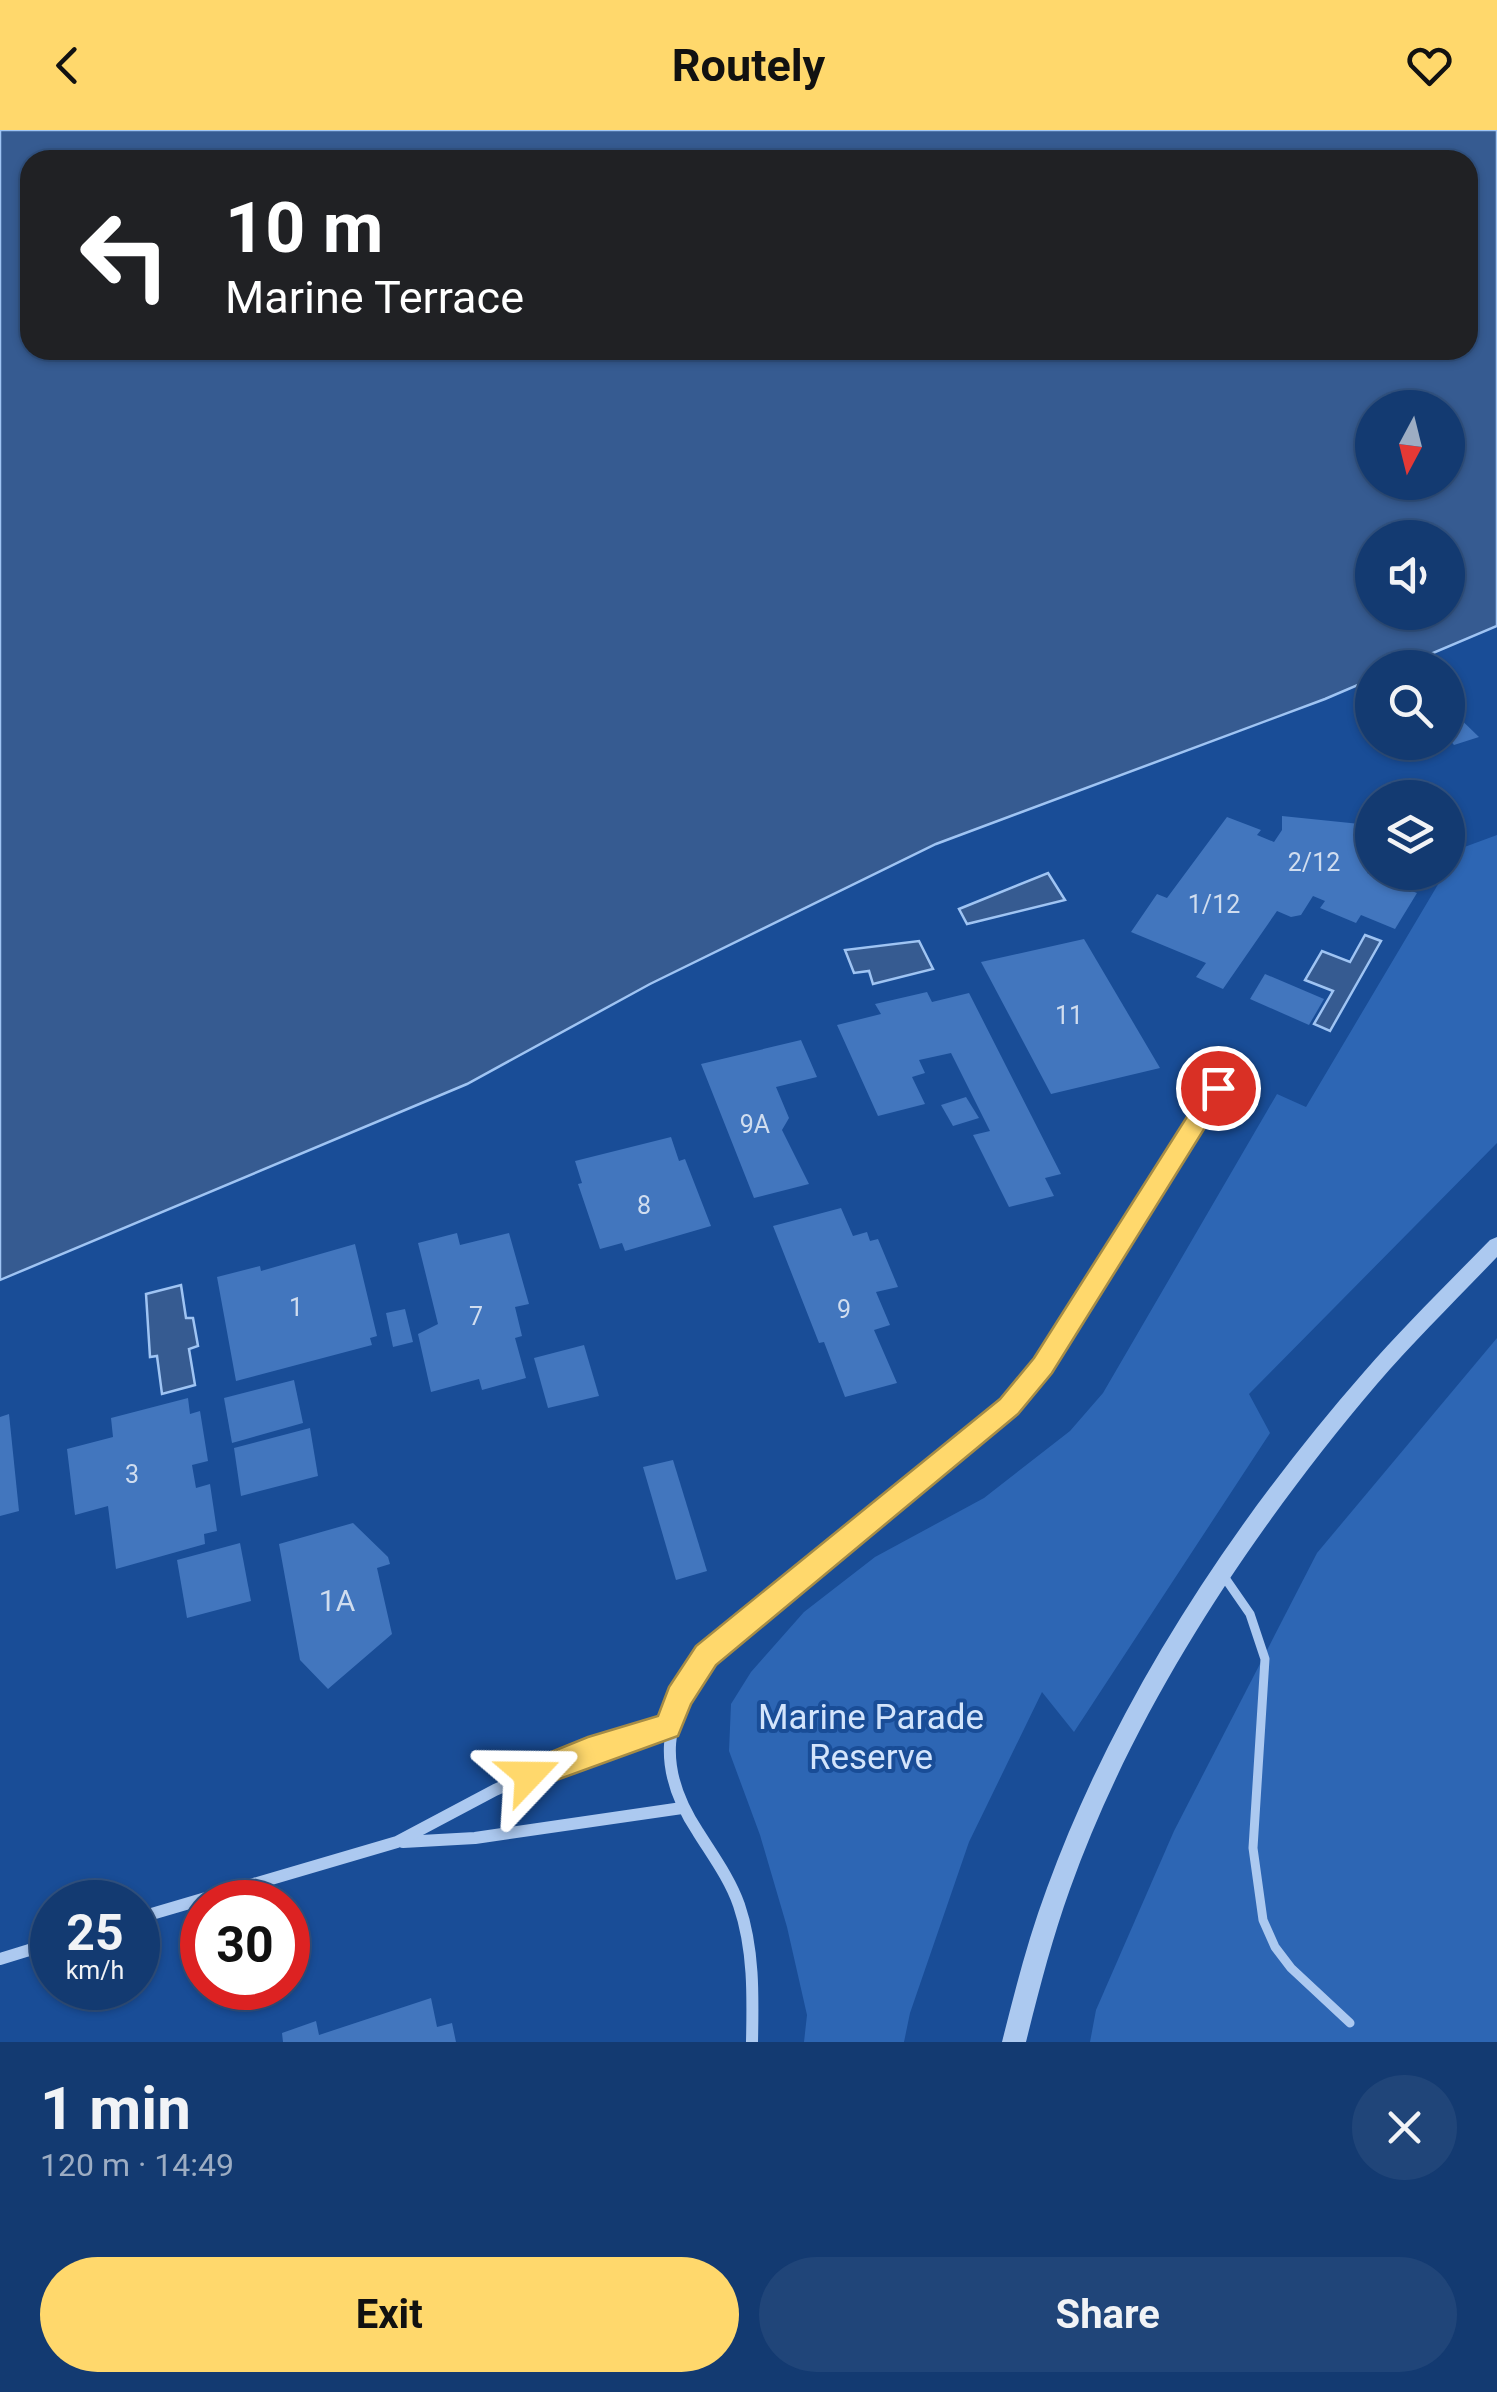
<!DOCTYPE html>
<html lang="en">
<head>
<meta charset="utf-8">
<style>
	:root { --surface:#133a71; --page:#204579; --text:#f1f3f6; --muted:#9dadc3; --line:#325484; --accent:#ffd86c }
	body { margin:0; font-family:Roboto,sans-serif; background:var(--page); color:var(--text); height:100vh; display:flex; flex-direction:column; font-size:38px; white-space:nowrap }
	* { box-sizing:border-box; margin:0 }
	p { font-size:32px; color:var(--muted) }
	.icon { flex:none; width:55px; height:55px; fill:none; stroke:currentColor; stroke-width:2; stroke-linecap:round; stroke-linejoin:round }
	.map { position:relative; height:1912px; overflow:hidden }
	.details { display:flex; flex-direction:column; background:var(--surface); flex:1 }
	.details>* { flex:none }
	.guide { position:absolute; left:20px; top:20px; width:1458px; height:210px; border-radius:30px; box-shadow:0 2px 8px #0004,0 0 0 2px var(--line); background:#202124; color:#fff; overflow:hidden }
	.needle { width:65px; rotate:187deg }
	.tools { position:absolute; left:1355px; top:260px; display:grid; gap:20px }
	.tools a { display:grid; place-items:center; width:110px; height:110px; border-radius:50%; background:var(--surface); box-shadow:0 2px 8px #0004,0 0 0 2px var(--line); font-size:50px }
	.speed { position:absolute; left:30px; top:1750px; display:flex; gap:20px; font-size:50px; font-weight:700; text-align:center }
	.speed>* { display:grid; place-content:center; width:130px; height:130px; border-radius:50%; background:var(--surface); box-shadow:0 2px 8px #0004,0 0 0 2px var(--line); line-height:1 }
	.speed small { font-size:25px; font-weight:400 }
	.speed .limit { border:15px solid #d22; background:#fff; color:#111 }
	.pin { position:absolute; display:grid; place-items:center; width:85px; height:85px; color:#fff; margin:-42px; border:5px solid #fff; border-radius:50%; box-shadow:0 2px 10px #0007 }
	.me { position:absolute; width:110px; margin:-55px; rotate:67deg; stroke-linejoin:round; filter:drop-shadow(0 0 8px #0008) }
	.turn { display:flex; align-items:center; gap:35px; height:210px; padding:0 40px; font-size:45px }
	.turn .icon { width:130px; height:130px; stroke-width:2.5 }
	.turn b { display:block; font-size:70px; line-height:85px }
	.round { display:grid; place-items:center; flex:none; width:105px; height:105px; border-radius:52px; background:var(--page) }
	.head { display:flex; align-items:center; justify-content:space-between; height:170px; padding:0 40px }
	h1 { font-size:60px; font-weight:700; line-height:75px }
	.cta { display:flex; gap:20px; margin-top:auto; padding:20px 40px }
	.cta a { flex:1; height:115px; border-radius:60px; background:var(--accent); color:#111; font-size:40px; font-weight:700; line-height:115px; text-align:center }
	.cta a+a { background:var(--page); color:var(--text) }
	header { display:flex; justify-content:space-between; align-items:center; height:130px; padding:0 40px; background:var(--accent); color:#111; font-size:45px; font-weight:700 }
	.map>svg:first-child { display:block }
	.green { fill:#2d66b4 }
	.water { fill:#365b91; stroke:#9fc4f3; stroke-width:2.5; fill-rule:evenodd }
	.building { fill:#4276be }
	.lines { fill:none; stroke-linecap:round; stroke-linejoin:round }
	.service { stroke:#acc9f0; stroke-width:9 }
	.minor-far1 { stroke:#acc9f0; stroke-width:9 }
	.minor { stroke:#acc9f0; stroke-width:12 }
	.tertiary { fill:#acc9f0; fill-rule:evenodd }
	.route { fill:#ffd86c; stroke:#a68c46; stroke-width:2.5 }
	.labels { text-anchor:middle; stroke-width:8; stroke-linejoin:round; paint-order:stroke }
	.number-label { font-size:25px; fill:#d0ddef }
	.near-number-label { font-size:30px; fill:#d0ddef }
	.near-park-label { font-size:35px; fill:#d3e4fb; stroke:#194d97 }
</style>
</head>
<body>
<header><svg class="icon" aria-label="back" viewBox="0 0 24 24"><path d="M15 5l-7 7 7 7"/></svg>Routely<svg class="icon" aria-label="heart" viewBox="0 0 24 24"><path d="M12 20l-8-8c-3-5 5-10 8-4 3-6 11-1 8 4z"/></svg></header>
<div class="map">
<svg width="1497" height="1912" viewBox="0 0 1497 1912">
	<rect width="100%" height="100%" fill="#194d97"/>
	<g class="green">
		<path d="M1497 705V1013L1249 1264 1270 1303 1074 1602 1042 1562 969 1712 910 1883 904 1912H804L807 1885 787 1797 760 1705 729 1621 731 1574 751 1542 804 1482 875 1427 984 1368 1070 1301 1103 1263 1277 964 1306 977 1459 719Z"/>
		<path d="M1497 1208V1912H1090L1096 1880 1174 1701 1317 1423Z"/>
	</g>
	<g class="water">
		<path d="M0 0H1497V496L1400 537 1372 538V549L1325 569 936 714 650 854 467 954 0 1150ZM30 30H1468V220H30ZM1372 278H1448V352H1372ZM1372 408H1448V482H1372Z"/>
		<path d="M1048 743 1065 770 967 794 959 779Z"/>
		<path d="M1365 805 1381 811 1330 901 1314 894 1333 861 1305 850 1322 821 1350 832Z"/>
		<path d="M919 811 933 839 873 854 869 841 854 843 845 820Z"/>
		<path d="M181 1155 186 1188H193L198 1216 189 1219 195 1255 162 1264 157 1226 150 1227 146 1164Z"/>
	</g>
	<g class="building">
		<path d="M1448 577 1479 607 1454 615 1448 608Z"/>
		<path d="M1282 686 1360 694 1361 710 1372 713V735L1367 743 1417 763 1395 799 1361 785 1356 793 1320 778 1325 771 1313 766 1301 785 1291 787 1277 781 1223 859 1196 847 1206 833 1131 802 1157 764 1167 768 1227 687 1261 700 1257 705 1274 712 1282 700Z"/>
		<path d="M1084 809 1160 938 1051 964 981 832Z"/>
		<path d="M1265 844 1324 869 1309 895 1250 869Z"/>
		<path d="M927 862 932 872 969 863 1061 1044 1045 1048 1054 1066 1009 1077 973 1005 990 1001 951 923 919 930 925 943 912 947 925 974 878 986 837 895 881 884 875 874Z"/>
		<path d="M801 910 817 947 776 957 789 988 782 1000 809 1054 754 1068 701 934Z"/>
		<path d="M966 967 979 988 953 996 941 975Z"/>
		<path d="M671 1007 679 1031 685 1029 711 1096 625 1121 622 1113 600 1119 578 1054 582 1053 575 1031Z"/>
		<path d="M841 1078 853 1106 867 1102 870 1111 878 1109 898 1157 876 1162 890 1195 874 1200 897 1253 845 1267 824 1212 819 1213 773 1096Z"/>
		<path d="M457 1103 460 1115 509 1103 529 1174 515 1177 522 1206 515 1208 526 1248 482 1260 479 1249 431 1262 418 1204 438 1194 418 1113Z"/>
		<path d="M355 1114 377 1206 370 1208 372 1215 236 1251 217 1147 260 1136 261 1141Z"/>
		<path d="M405 1179 413 1212 393 1217 386 1183Z"/>
		<path d="M584 1215 599 1266 548 1278 534 1228Z"/>
		<path d="M294 1250 303 1293 232 1313 224 1268Z"/>
		<path d="M188 1268 190 1284 200 1281 208 1331 192 1335 196 1358 210 1354 217 1401 204 1404 205 1414 116 1439 108 1376 75 1385 67 1319 113 1307 111 1288Z"/>
		<path d="M9 1284 19 1381 0 1386V1287Z"/>
		<path d="M310 1298 318 1346 241 1366 234 1318Z"/>
		<path d="M673 1330 707 1441 676 1450 643 1337Z"/>
		<path d="M353 1393 388 1427 390 1434 377 1438 392 1504 328 1559 300 1530 279 1414Z"/>
		<path d="M240 1413 251 1471 187 1488 177 1430Z"/>
		<path d="M431 1868 437 1897 452 1893 456 1912H283L282 1903 316 1891 319 1905Z"/>
	</g>
	<g class="lines">
		<path class="service" d="M1223 1445 1250 1484 1265 1529 1253 1718 1263 1790 1275 1817 1291 1838 1350 1893"/>
		<path class="minor-far1" d="M1133 1093 1217 958"/>
		<g class="minor">
			<path d="M403 1712 475 1708 682 1678"/>
			<path d="M138 1788 397 1712 495 1660 563 1630 668 1597"/>
			<path d="M0 1829 52 1813"/>
			<path d="M752 1912C753 1866 754 1819 739 1775 730 1749 713 1726 698 1702 655 1637 664 1588 706 1526 818 1432 948 1352 1041 1238 1077 1194 1104 1139 1134 1090"/>
		</g>
		<path class="tertiary" d="M1497 1107V1127C1457 1169 1415 1210 1377 1254 1252 1401 1135 1577 1070 1759 1052 1809 1039 1860 1026 1912H1002C1015 1860 1028 1809 1047 1758 1116 1569 1232 1393 1364 1242 1404 1196 1448 1153 1490 1110Z"/>
	</g>
	<path class="route" d="M1218 949 1229 958 1226 964 1052 1243 1018 1284 716 1535 691 1574 678 1606 529 1660 519 1655 515 1645 519 1635 588 1607 658 1586 669 1557 696 1516 1000 1269 1034 1228 1209 952Z"/>
	<g class="labels">
		<g class="number-label">
			<text x="1314" y="741">2/12</text>
			<text x="1214" y="783">1/12</text>
			<text x="1069" y="894">11</text>
			<text x="755" y="1003">9A</text>
			<text x="644" y="1084">8</text>
			<text x="296" y="1186">1</text>
			<text x="844" y="1188">9</text>
			<text x="476" y="1195">7</text>
			<text x="132" y="1353">3</text>
		</g>
		<g class="near-number-label">
			<text x="337" y="1481">1A</text>
		</g>
		<g class="near-park-label">
			<text x="871" y="1599">Marine Parade<tspan x="871" dy="40">Reserve</tspan></text>
		</g>
	</g>
</svg>
<div class="tools">
<a><svg class="needle" viewBox="-14 -14 28 28"><path d="M0-13l5 13h-10z" fill="#e53935"/><path d="M0 13l5-13h-10z" fill="#9dadc3"/></svg></a>
<a><svg class="icon" aria-label="sound" viewBox="0 0 24 24"><path d="M4 9h4l5-4v14l-5-4H4zM17 9q2 3 0 6"/></svg></a>
<a><svg class="icon" aria-label="search" viewBox="0 0 24 24"><circle cx="10" cy="10" r="6"/><path d="M15 15l6 6"/></svg></a>
<a><svg class="icon" aria-label="layers" viewBox="0 0 24 24"><path d="M12 4l9 5-9 5-9-5zM3 14l9 5 9-5"/></svg></a>
</div>
<div class="speed"><div>25<small>km/h</small></div><div class="limit">30</div></div>
<div class="pin" style="left:1218px;top:958px;background:#d93025"><svg class="icon" aria-label="arrive" viewBox="0 0 24 24"><path d="M6 21V4h12l-3 4 3 4H6"/></svg></div>
<svg class="me" style="left:529px;top:1645px" viewBox="-20 -20 40 40"><path d="M0-17L14 15 0 8-14 15z" fill="#ffd86c" stroke="#fff" stroke-width="4"/></svg>
<div class="guide">
<div class="turn"><svg class="icon" aria-label="left" viewBox="0 0 24 24"><path d="M17 20v-9H6M10 6l-5 5 5 5"/></svg><div><b>10 m</b>Marine Terrace</div></div>
</div>
</div>
<section class="details">
<div class="head"><div><h1>1 min</h1><p>120 m · 14:49</p></div><a class="round"><svg class="icon" aria-label="close" viewBox="0 0 24 24"><path d="M6 6l12 12M18 6L6 18"/></svg></a></div>
<div class="cta"><a>Exit</a><a>Share</a></div>
</section>
</body>
</html>
